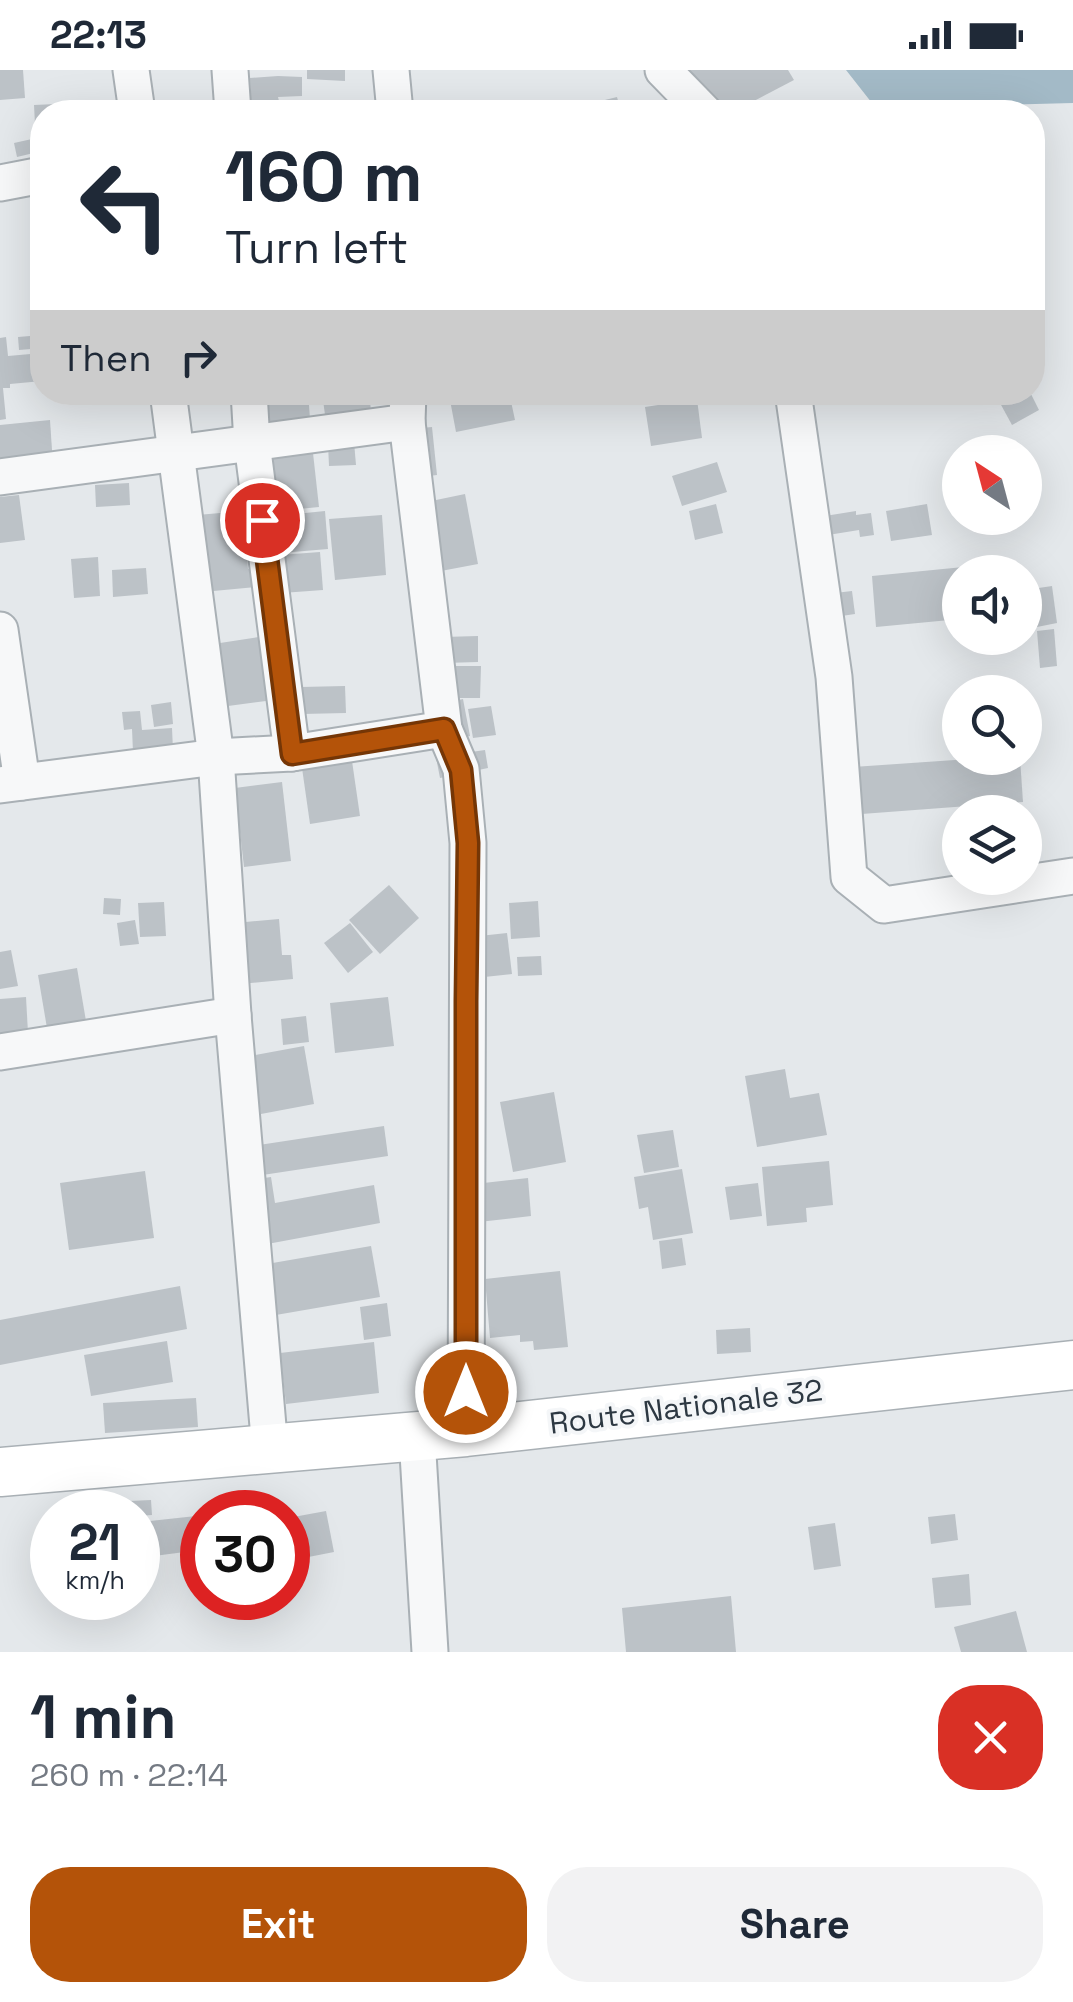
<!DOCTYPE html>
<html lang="en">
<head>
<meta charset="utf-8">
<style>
	:root { --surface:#fff; --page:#f2f2f3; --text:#1f2937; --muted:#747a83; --accent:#b45309 }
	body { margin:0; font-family:"Space Grotesk",sans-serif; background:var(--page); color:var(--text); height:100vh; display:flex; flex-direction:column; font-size:38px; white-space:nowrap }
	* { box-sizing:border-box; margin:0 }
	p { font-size:32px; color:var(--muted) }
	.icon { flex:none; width:55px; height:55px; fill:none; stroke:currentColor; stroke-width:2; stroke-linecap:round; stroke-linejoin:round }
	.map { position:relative; height:1582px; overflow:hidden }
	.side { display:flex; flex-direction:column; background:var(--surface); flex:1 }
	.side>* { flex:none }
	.banner { position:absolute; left:30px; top:30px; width:1015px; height:305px; border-radius:40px; box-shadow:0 10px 40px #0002; background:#fff; color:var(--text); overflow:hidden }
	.needle { width:65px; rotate:324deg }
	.controls { position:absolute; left:942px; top:365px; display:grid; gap:20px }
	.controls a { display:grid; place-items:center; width:100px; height:100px; border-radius:50%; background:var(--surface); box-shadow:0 10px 40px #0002; font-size:50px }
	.speed { position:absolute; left:30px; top:1420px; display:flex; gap:20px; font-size:50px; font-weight:700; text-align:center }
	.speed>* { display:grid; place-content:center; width:130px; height:130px; border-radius:50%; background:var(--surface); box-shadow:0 10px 40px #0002; line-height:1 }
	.speed small { font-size:25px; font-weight:400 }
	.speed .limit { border:15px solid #d22; background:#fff; color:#111 }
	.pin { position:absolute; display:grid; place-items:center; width:85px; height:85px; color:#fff; margin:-42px; border:5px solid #fff; border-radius:50%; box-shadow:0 2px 10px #0007 }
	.me { position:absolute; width:110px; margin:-55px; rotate:0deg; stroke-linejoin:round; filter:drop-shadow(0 0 8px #0008) }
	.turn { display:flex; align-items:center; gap:35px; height:210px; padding:0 30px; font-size:45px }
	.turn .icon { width:130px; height:130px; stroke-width:2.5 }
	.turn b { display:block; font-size:70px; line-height:85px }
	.then { display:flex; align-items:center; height:95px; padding:0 30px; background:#0003; gap:20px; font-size:38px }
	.round { display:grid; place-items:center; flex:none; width:105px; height:105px; border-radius:40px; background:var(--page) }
	.overview { display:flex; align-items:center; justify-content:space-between; height:170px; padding:0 30px }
	h1 { font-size:60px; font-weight:700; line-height:75px }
	.action { display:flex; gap:20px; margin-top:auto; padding:20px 30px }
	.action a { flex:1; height:115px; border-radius:40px; background:var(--accent); color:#fff; font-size:40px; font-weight:700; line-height:115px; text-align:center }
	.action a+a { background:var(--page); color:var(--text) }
	.status { display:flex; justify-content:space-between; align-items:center; height:70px; padding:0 50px; background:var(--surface); direction:ltr }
	.status svg { height:28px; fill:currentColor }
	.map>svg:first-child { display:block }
	.water { fill:#a3bac7 }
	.building { fill:#bcc2c7 }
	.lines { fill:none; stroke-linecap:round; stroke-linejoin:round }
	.street-casing { stroke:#a9b0b5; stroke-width:39 }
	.secondary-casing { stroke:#a9b0b5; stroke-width:51 }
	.street { stroke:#f7f8f9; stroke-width:35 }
	.secondary { stroke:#fff; stroke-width:48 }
	.route-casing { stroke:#753606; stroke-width:25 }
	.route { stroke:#b45309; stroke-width:18 }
	.labels { text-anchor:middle; stroke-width:8; stroke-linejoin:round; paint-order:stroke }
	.street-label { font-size:30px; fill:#2d3842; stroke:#f4f6f8 }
</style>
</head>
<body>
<div class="status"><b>22:13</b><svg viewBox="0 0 49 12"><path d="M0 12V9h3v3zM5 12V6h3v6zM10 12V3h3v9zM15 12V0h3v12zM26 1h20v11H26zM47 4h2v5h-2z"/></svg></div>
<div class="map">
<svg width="1073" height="1582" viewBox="0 0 1073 1582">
	<rect width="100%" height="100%" fill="#e4e8eb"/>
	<path class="water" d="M846 0H1073V33L992 35 950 42H879Z"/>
	<g class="building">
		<path d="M0 0H23L25 28 0 30Z"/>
		<path d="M307 0H345V11L307 9Z"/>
		<path d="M655 0H788L794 10 733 42H701Z"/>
		<path d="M278 6 302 7V26L278 27 279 31 251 32 250 8Z"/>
		<path d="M617 27 621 42H560V41Z"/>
		<path d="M56 34V42H42V55H35L34 35Z"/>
		<path d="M41 67 42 81 17 87 14 73Z"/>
		<path d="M30 266 31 279 19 280 18 267Z"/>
		<path d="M6 267 8 286 42 283V311L10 314V318H3L6 349 0 350V268Z"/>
		<path d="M262 322H308L310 349 265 353Z"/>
		<path d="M322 322H369L371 341 325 345Z"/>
		<path d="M417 322H509L515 350 456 362 450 330 420 336Z"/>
		<path d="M1019 322H1030L1039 340 1012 355 1000 333Z"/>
		<path d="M697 329 702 368 651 376 645 337Z"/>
		<path d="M50 350 53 395 0 399V355Z"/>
		<path d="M432 357 437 405 405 409 400 360Z"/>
		<path d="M354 372 356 395 329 396 328 374Z"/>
		<path d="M312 374 319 437 269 442 262 379Z"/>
		<path d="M717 392 727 422 682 436 672 406Z"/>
		<path d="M129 413 130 435 96 437 95 415Z"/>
		<path d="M465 424 478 494 425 504 412 435Z"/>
		<path d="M19 425 25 470 0 473V427Z"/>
		<path d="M716 434 723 463 695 470 689 441Z"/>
		<path d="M927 434 932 465 891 471 886 441Z"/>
		<path d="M243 441 248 499 256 498 257 517 192 523 186 446Z"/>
		<path d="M325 441 328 479 269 484 266 447Z"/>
		<path d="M856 441V445L871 443 874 465 860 467 859 460 828 465 825 446Z"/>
		<path d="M382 445 386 505 335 510 329 449Z"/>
		<path d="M320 482 323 520 282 523 280 485Z"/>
		<path d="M98 487 100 526 74 528 71 489Z"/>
		<path d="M1004 493 1005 502H960V549L876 557 872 506Z"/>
		<path d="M146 498 148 524 113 527 112 500Z"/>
		<path d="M1052 516 1057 553 1037 557 1032 519Z"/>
		<path d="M852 521 855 544 821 549 818 525Z"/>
		<path d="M1054 559 1057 596 1040 598 1037 561Z"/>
		<path d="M265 566 274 630 228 636 226 620 214 622 207 575Z"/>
		<path d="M478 566V592L444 593V567Z"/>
		<path d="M443 596H481L480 628H442Z"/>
		<path d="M345 616 346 643 302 644 301 617Z"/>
		<path d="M463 629 470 666 448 671 441 634Z"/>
		<path d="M171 632 173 654 154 657 151 635Z"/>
		<path d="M491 636 496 665 473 668 468 639Z"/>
		<path d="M140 641 142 660 172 658 173 680 133 682 132 659 124 660 122 642Z"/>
		<path d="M468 670 471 682 485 680 488 698 440 708 434 677Z"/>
		<path d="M984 688H1020L1023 732 835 746 853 697Z"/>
		<path d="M352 691 360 746 310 754 302 698Z"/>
		<path d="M282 712 291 791 244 797 235 718Z"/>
		<path d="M389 815 419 848 380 884 349 850Z"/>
		<path d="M104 828 121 829 120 845 103 844Z"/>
		<path d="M538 831 540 867 511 869 509 833Z"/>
		<path d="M164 832 166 866 140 867 138 833Z"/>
		<path d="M279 849 282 885H291L293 909 240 914 235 853Z"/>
		<path d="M135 850 139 874 120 876 117 853Z"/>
		<path d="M350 853 373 882 348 903 324 873Z"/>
		<path d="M507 863 512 904 475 908 470 867Z"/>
		<path d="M11 880 18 916 0 919V882Z"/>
		<path d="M541 886 542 905 518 906 517 887Z"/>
		<path d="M77 898 87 957 48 964 38 905Z"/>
		<path d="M26 927 28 963 0 964V929Z"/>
		<path d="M388 927 394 976 335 983 330 933Z"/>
		<path d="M306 946 309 972 283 975 281 949Z"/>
		<path d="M304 976 314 1034 261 1044 250 986Z"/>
		<path d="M785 999 790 1028 819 1023 827 1065 757 1077 745 1006Z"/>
		<path d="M554 1022 566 1092 513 1102 500 1032Z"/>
		<path d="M384 1056 388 1086 256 1106 252 1076Z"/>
		<path d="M673 1060 679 1097 644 1103 637 1065Z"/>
		<path d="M829 1091 833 1135 806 1138 807 1152 767 1156 762 1097Z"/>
		<path d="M682 1099 693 1163 653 1170 648 1137 639 1139 634 1107Z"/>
		<path d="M145 1101 154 1168 69 1180 60 1113Z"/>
		<path d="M271 1107 275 1133 374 1115 380 1153 262 1175 251 1110Z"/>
		<path d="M528 1108 531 1146 470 1153 466 1115Z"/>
		<path d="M758 1113 762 1146 730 1150 725 1117Z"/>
		<path d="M682 1168 686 1195 662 1199 659 1171Z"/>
		<path d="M371 1176 380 1227 270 1246 261 1195Z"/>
		<path d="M560 1201 568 1277 534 1280 533 1271 520 1272V1265L490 1268 485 1209Z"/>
		<path d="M180 1216 187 1259 0 1295V1250Z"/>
		<path d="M387 1233 391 1266 364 1270 360 1237Z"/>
		<path d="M750 1258 751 1282 717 1284 716 1260Z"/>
		<path d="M167 1271 173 1312 91 1326 84 1285Z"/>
		<path d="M374 1272 379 1323 286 1334 280 1283Z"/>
		<path d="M196 1328 198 1357 105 1363 103 1333Z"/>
		<path d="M151 1430 152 1445 138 1446V1442H130L129 1431Z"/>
		<path d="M326 1441 334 1482 288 1491V1448Z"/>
		<path d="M955 1444 958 1470 931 1474 928 1447Z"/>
		<path d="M196 1446 200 1480 154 1486 150 1451Z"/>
		<path d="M835 1453 841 1496 814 1500 808 1457Z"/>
		<path d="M969 1504 971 1535 935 1538 932 1508Z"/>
		<path d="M731 1526 736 1582H626L622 1538Z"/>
		<path d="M1016 1541 1027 1582H961L954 1557Z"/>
	</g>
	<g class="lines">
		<g class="street-casing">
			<g id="street">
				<path d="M131 0 137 42"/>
				<path d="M230 0 233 42"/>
				<path d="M391 0 395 42"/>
				<path d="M663 0 704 42"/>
				<path d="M0 113 42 105"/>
				<path d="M168 322 216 687 233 945 270 1380"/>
				<path d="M249 322 252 373 292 683"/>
				<path d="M793 322 834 607 849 807 884 835 1073 806"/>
				<path d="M0 407 407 352"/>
				<path d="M0 560 22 712"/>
				<path d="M444 659 461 699 468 773 466 1362"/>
				<path d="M0 715 216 687 292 683 444 659 407 352 408 322"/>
				<path d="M0 982 233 945"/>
				<path d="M417 1367 430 1582"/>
			</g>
		</g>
		<g class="secondary-casing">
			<path id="secondary" d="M0 1402 466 1362 1073 1295"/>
		</g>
		<use href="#street" class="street"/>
		<use href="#secondary" class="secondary"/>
	</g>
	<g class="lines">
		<g class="route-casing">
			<path id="route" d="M262 450 292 684 444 659 461 700 468 773 466 931V1322"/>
		</g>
		<use href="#route" class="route"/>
	</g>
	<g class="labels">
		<g class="street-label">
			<text transform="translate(686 1337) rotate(-7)" y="10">Route Nationale 32</text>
		</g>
	</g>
</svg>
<div class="controls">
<a><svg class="needle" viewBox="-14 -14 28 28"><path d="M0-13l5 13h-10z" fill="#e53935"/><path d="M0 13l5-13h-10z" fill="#747a83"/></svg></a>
<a><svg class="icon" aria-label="sound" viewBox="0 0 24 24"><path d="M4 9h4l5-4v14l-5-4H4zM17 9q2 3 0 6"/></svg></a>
<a><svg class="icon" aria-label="search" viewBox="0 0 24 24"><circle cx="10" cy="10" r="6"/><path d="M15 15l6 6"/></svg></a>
<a><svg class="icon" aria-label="layers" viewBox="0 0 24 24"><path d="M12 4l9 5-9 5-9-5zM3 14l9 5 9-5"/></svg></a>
</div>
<div class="speed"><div>21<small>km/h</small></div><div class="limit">30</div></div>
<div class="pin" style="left:262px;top:450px;background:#d93025"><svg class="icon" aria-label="arrive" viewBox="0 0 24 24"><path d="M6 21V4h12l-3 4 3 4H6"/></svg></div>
<svg class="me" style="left:466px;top:1322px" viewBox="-20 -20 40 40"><circle r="17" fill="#b45309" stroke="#fff" stroke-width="3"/><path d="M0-11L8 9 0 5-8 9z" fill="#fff"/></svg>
<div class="banner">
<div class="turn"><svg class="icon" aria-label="left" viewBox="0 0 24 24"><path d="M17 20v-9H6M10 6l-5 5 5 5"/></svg><div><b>160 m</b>Turn left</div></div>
<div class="then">Then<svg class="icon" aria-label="right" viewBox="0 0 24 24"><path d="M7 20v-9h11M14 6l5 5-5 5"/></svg></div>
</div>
</div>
<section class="side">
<div class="overview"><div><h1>1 min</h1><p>260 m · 22:14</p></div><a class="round" style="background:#d93025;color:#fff"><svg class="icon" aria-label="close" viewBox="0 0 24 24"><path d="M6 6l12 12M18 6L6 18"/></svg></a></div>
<div class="action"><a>Exit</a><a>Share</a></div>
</section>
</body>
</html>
